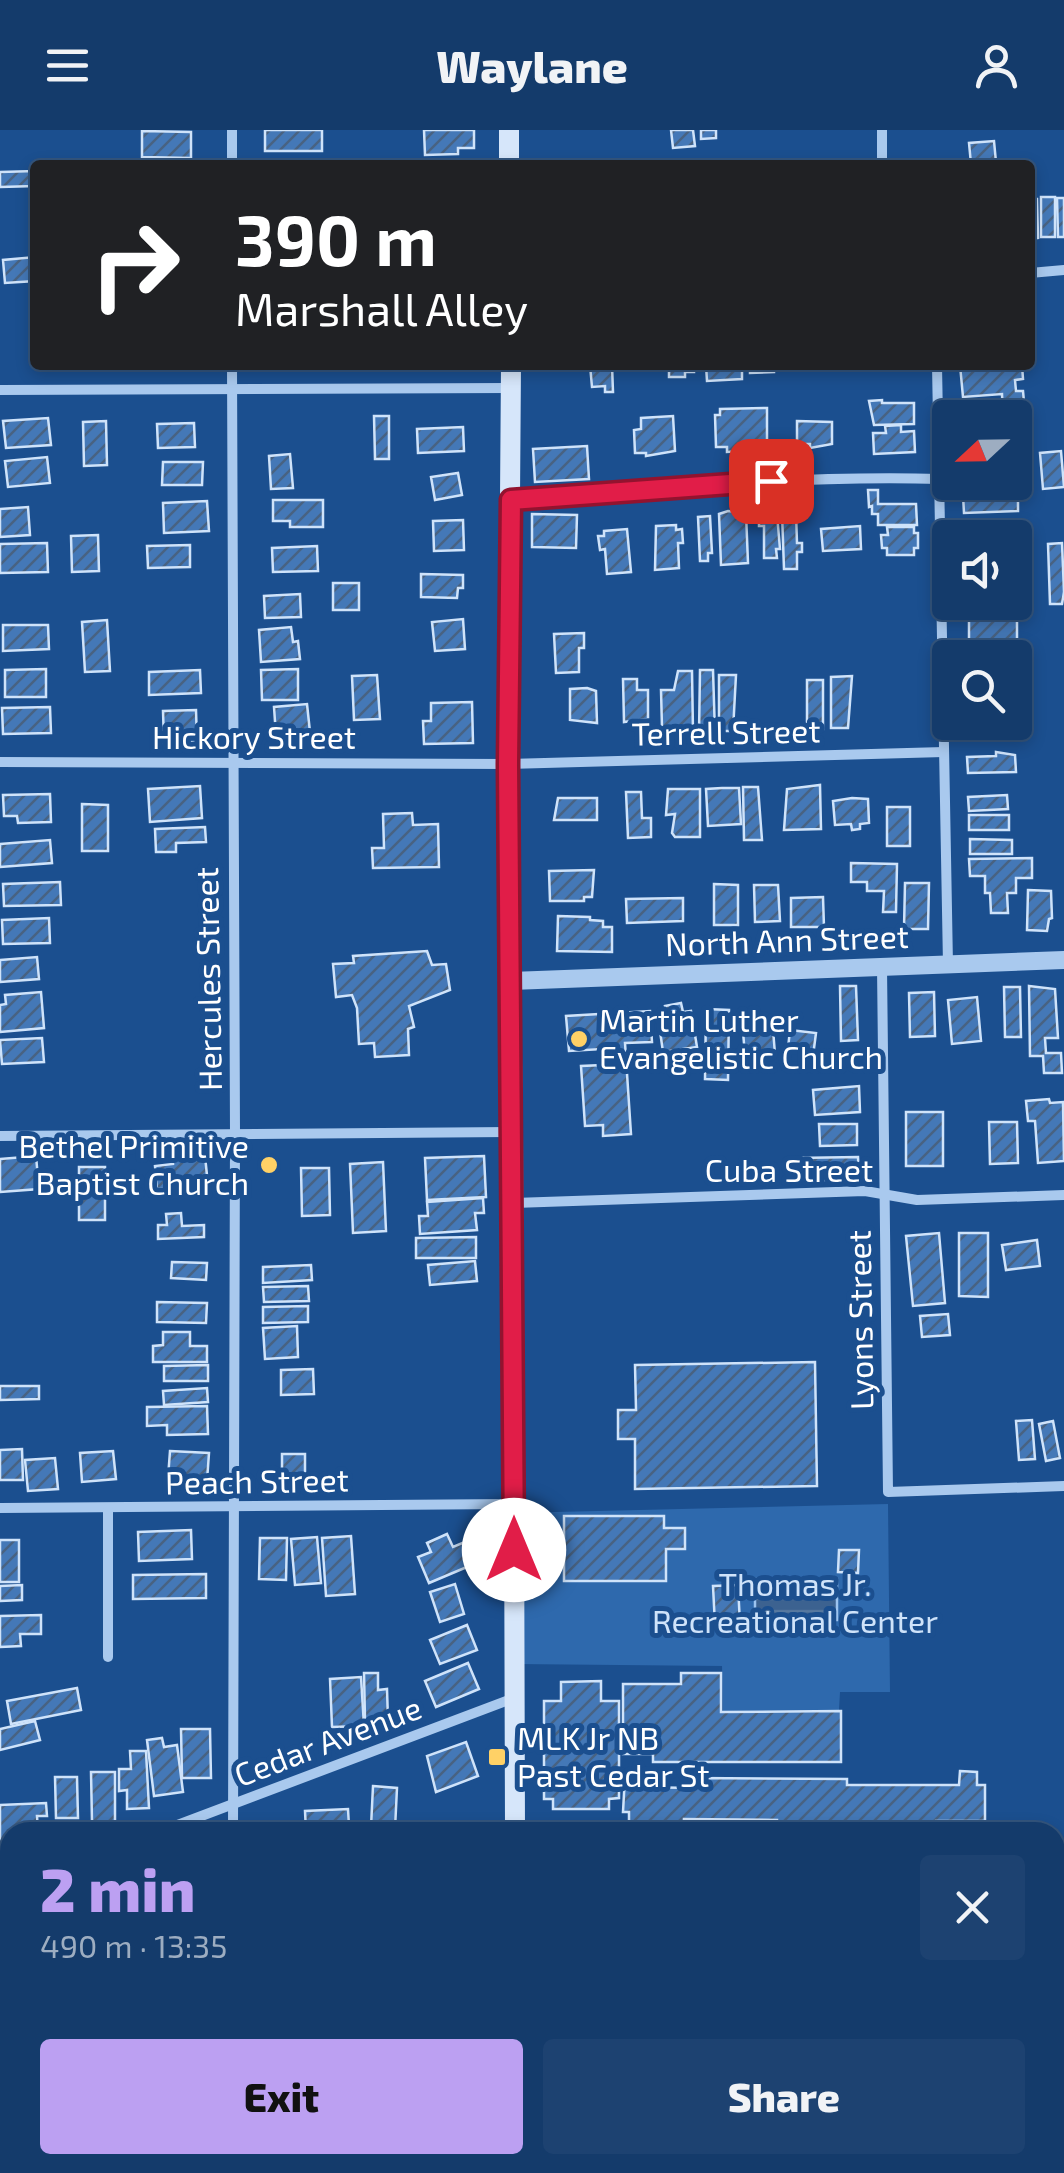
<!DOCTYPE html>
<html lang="en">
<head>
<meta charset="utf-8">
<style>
	:root { --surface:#143b6b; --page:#1d4271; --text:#f1f3f6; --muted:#9dadc1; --line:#33557e; --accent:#bca0f2 }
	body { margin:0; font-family:"Exo 2",sans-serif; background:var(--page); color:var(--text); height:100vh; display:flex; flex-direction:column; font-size:38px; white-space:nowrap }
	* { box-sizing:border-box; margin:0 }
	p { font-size:32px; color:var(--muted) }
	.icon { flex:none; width:55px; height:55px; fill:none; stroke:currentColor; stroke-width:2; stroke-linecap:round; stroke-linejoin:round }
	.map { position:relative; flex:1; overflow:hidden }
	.details { position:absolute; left:0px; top:1692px; width:1065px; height:352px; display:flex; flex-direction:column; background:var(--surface); border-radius:30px 30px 0 0; box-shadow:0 5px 15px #0003,0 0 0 2px var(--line) }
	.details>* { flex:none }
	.top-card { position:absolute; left:30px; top:30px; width:1005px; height:210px; border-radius:10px; box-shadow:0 5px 15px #0003,0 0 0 2px var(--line); background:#202124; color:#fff; overflow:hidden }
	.needle { width:65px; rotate:248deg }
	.buttons { position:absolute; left:932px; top:270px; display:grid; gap:20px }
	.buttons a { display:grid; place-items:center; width:100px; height:100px; border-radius:10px; background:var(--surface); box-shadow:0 5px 15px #0003,0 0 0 2px var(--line); font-size:50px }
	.pin { position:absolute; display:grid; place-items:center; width:85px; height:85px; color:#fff; margin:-42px; border-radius:20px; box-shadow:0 5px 15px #0006 }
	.me { position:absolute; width:110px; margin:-55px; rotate:0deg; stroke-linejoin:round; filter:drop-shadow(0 0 8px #0008) }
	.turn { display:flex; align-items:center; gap:35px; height:210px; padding:0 40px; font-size:45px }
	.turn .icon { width:130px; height:130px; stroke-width:2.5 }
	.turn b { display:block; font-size:70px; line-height:85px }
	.round { display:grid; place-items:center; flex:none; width:105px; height:105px; border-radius:10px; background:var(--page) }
	.head { display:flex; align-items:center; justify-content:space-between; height:170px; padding:0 40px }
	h1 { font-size:60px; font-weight:800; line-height:75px; color:var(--accent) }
	.button { display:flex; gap:20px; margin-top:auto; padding:20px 40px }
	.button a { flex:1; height:115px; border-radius:10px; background:var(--accent); color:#111; font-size:40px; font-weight:800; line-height:115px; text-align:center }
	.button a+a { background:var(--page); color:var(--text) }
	header { display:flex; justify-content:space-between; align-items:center; height:130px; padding:0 40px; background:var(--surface); font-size:45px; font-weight:800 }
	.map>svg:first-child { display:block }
	.green { fill:#2e69ad }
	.water { fill:url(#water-rules); stroke:#9cc4f0; stroke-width:2.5 }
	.building { fill:url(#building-hatch); stroke:#cfe3fa; stroke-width:2.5 }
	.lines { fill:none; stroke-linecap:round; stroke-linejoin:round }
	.minor { stroke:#a9c9ee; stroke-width:10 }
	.tertiary { stroke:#a9c9ee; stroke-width:18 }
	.secondary { stroke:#d6e6fa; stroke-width:20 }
	.route-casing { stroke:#92132f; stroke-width:25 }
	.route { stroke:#e11d48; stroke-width:18 }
	.poi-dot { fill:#ffd166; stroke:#1b4f8f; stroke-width:4 }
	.labels { text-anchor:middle; stroke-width:10; stroke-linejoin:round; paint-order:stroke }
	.street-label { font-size:32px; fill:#fff; stroke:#1b4f8f }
	.poi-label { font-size:32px; fill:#fff; stroke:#1b4f8f; text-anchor:start }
	.park-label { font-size:32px; fill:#cfe3fa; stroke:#1b4f8f }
</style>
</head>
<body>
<header><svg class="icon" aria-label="menu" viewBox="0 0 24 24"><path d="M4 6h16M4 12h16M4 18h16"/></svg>Waylane<svg class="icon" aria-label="person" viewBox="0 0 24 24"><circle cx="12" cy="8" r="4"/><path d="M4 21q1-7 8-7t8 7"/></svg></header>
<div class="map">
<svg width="1064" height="2043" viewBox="0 0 1064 2043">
	<defs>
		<pattern id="water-rules" width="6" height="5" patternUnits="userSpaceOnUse" patternTransform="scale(2.5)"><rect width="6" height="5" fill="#3c6290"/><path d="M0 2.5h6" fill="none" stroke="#597aa1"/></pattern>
		<pattern id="building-hatch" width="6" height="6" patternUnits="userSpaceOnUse" patternTransform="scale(2.5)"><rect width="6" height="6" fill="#4478b7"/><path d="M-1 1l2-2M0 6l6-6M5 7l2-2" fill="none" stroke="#486282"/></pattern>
	</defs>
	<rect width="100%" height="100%" fill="#1b4f8f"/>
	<path class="green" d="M888 1374 890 1562H840L839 1580 723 1581 722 1536 515 1534 514 1383Z"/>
	<rect class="water" x="755" y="1449" width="82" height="41"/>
	<g class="building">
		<rect x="265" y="0" width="57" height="21"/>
		<path d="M424 0H474V18H458V24L425 25Z"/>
		<path d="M671 0H693L695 16 673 18Z"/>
		<path d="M701 0H716V8L701 9Z"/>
		<path d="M142 1 191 2V28L142 27Z"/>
		<path d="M994 11 996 32 971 34 969 13Z"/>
		<path d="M35 41V56L0 57V42Z"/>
		<rect x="1041" y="67" width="14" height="40"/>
		<path d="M1057 68H1064V107H1058Z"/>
		<path d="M1030 69H1037L1038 108 1030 109Z"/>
		<path d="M35 127V151L5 153 3 130Z"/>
		<path d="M590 235H612L613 262H605V256L592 257Z"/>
		<path d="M669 235H694V242H685V247H669Z"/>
		<path d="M742 235V249L707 251 706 235Z"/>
		<path d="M750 235H774V242L750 243Z"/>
		<path d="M960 235H1022L1023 249 1015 250 1016 261H1023L1025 283 1003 285 1002 264 963 267Z"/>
		<path d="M882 270V273H914V294L874 295 869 271Z"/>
		<path d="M767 278V316L743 317 744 321 727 322V317H716L715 285H720V279Z"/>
		<path d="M374 286H389V329H375Z"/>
		<path d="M673 286 675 321 646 326V323H635L634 300 641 299V288Z"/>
		<path d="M48 288 51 315 6 318 3 291Z"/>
		<path d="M106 291 107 335 84 336 83 292Z"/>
		<path d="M797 291 832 292V314L810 318V314H797Z"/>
		<path d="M194 293 195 317 158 318 157 294Z"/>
		<path d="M901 295V302L914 301 915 322 874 324 873 303H886L885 296Z"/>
		<path d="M463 297 464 321 418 323 417 299Z"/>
		<path d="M587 316 589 349 535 352 533 319Z"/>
		<path d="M1061 321 1064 357 1043 359 1040 323Z"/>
		<path d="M290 324 293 358 271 359 269 326Z"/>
		<path d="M47 327 50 353 8 357 5 331Z"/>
		<path d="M163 332H203L202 355H162Z"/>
		<path d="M458 343 462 365 435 370 431 347Z"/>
		<path d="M963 352H1007V357L963 358Z"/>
		<path d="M868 360H878V374H916L917 395H878V384H872V376L869 377Z"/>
		<path d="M1018 363V381L964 383 963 365Z"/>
		<path d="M273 370H323V397H290V391H273Z"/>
		<path d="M207 371 209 401 164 403 163 373Z"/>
		<path d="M28 377 30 405 0 407V379Z"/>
		<path d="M728 381 746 383 748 433 721 435 719 384Z"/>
		<path d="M782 383H796L797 413H802V422H797V439H784Z"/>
		<path d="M532 384 577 385 576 418 532 417Z"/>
		<path d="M759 384H777L780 419H776L777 428H764V396H759Z"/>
		<path d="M710 386 712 423H708V431H700L698 387Z"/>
		<path d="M463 390 464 420 434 421 433 391Z"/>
		<path d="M676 395V400L682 399 683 413H678L679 438 655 440 656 396Z"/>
		<path d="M860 396 861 419 823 421 821 399Z"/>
		<path d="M887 397H914V403H918V418H914V425H887V418H882L881 405H888Z"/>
		<path d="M627 399 631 442 607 444 605 419 600 420 598 406H604V401Z"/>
		<path d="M98 405 99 441 72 442 71 406Z"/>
		<path d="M47 413 48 442 0 443V414Z"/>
		<path d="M1062 413 1064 462 1062 474H1050L1048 414Z"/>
		<path d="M190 415V437L148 438 147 416Z"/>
		<path d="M317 416 318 441 273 442 272 418Z"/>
		<path d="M421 444 463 445V458H458L457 468 421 467Z"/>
		<rect x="333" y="453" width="26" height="27"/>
		<path d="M300 464 301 487 265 488 264 466Z"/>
		<path d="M1017 478V512H969V479Z"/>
		<path d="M463 489 465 519 435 521 432 492Z"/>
		<path d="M107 490 110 541 85 542 82 492Z"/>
		<path d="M3 495H48L49 519 3 521Z"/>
		<path d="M291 497 293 512 298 511 300 529 261 532 259 500Z"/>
		<path d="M584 503V518H579V542L556 543 554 504Z"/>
		<path d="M1001 522V528H971V523Z"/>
		<path d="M46 539V567H5V540Z"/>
		<path d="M298 539V570H262L261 540Z"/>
		<path d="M200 540 201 563 149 565V542Z"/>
		<path d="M700 540H713L715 604H699Z"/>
		<path d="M678 541H692L693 602 662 598 661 560H674Z"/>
		<path d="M377 545 380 589 354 590 352 546Z"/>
		<path d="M719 545H736L733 601H719Z"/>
		<path d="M852 546 848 598H831V547Z"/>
		<path d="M623 549H637V560H648V589L624 592Z"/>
		<rect x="807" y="550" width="16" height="49"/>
		<path d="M587 558 596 561 597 593 570 590V559Z"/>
		<path d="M472 572 473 613 424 614 423 591H431V573Z"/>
		<path d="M307 574 310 602 276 606 274 577Z"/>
		<path d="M50 577 51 603 3 604 2 578Z"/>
		<path d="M196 580 197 612 164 613 163 581Z"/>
		<path d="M996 622 1015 625 1016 642 968 643 967 627 996 626Z"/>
		<path d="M820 655 821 699 784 700 787 659Z"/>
		<path d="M200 656 202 688 150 692 148 659Z"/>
		<path d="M743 657H758L762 710H744Z"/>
		<path d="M722 658H739L741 694 708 696 706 659Z"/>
		<path d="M668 659H700V707H675L672 703 675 684 666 685Z"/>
		<path d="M626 662H641L642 688H651V707L628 708Z"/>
		<path d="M50 664 51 692 18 693 17 686H4L3 665Z"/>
		<path d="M1007 665 1008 679 969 681 968 667Z"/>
		<path d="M558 668H597V690H554Z"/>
		<path d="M852 668 868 669 869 693 860 694V699L852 700 851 694 835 695 833 671Z"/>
		<path d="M82 674 108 675V721H82Z"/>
		<rect x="887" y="677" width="23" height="39"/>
		<path d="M412 683 413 695 438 694 439 737 373 738 372 718H384L383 684Z"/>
		<rect x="969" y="685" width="40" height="15"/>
		<path d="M205 697 206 712 176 713V722H156L155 699Z"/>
		<path d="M970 709 1012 710V724H970Z"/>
		<path d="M50 710 52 733 0 737V714Z"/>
		<path d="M1032 728V748H1016V763H1007L1008 783H991L990 763H985V746H970L969 729Z"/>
		<path d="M851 733 897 734 896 782H883L884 761H867V752H851Z"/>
		<path d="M594 740 592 767H584V771H550L549 741Z"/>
		<path d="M60 752 61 775 4 776 3 754Z"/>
		<path d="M905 753H929L928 799H904Z"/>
		<path d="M714 754 738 755V795H714Z"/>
		<path d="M754 755H778L780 791 755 792Z"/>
		<path d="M1028 760 1051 761 1052 788 1049 789 1047 801 1027 800Z"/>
		<path d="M823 767 824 797H791V768Z"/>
		<path d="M683 768V791L627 793 626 769Z"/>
		<path d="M558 786 590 787V790L603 791V797H612V822L557 821Z"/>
		<path d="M49 788 50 813 3 814 2 790Z"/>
		<path d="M427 821 432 835 446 834 450 860 409 876 414 897 408 899 409 925 375 927 374 913 359 914 357 878 352 865 336 867 333 834 354 833 353 826Z"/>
		<path d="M37 827 39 849 0 852V830Z"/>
		<path d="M840 856H856L858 910 841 911Z"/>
		<path d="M1029 856 1055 859 1058 908H1045L1046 923H1061L1062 943H1044L1043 926H1030Z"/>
		<path d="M1004 857H1020L1021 907H1005Z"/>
		<path d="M41 862 44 898 0 902V875L6 874 5 865Z"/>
		<path d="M934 862 935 906 910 907 909 863Z"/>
		<path d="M977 867 981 911 952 914 948 870Z"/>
		<path d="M681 873 683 882 691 881 697 917 663 922 659 894 668 892 665 876Z"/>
		<path d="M706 879 729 880 728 950 705 949Z"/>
		<path d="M650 881 652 912 625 913 631 1004 603 1006V995L585 996 581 936 603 935 602 919 569 921 566 886Z"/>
		<path d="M772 887 775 924 745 926 742 889Z"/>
		<path d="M790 900 816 903 813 926 788 918Z"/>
		<path d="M42 908 44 932 2 934 0 910Z"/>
		<path d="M859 956 860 982 815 985 813 960Z"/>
		<path d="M1049 969 1050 973 1063 972 1064 1031 1038 1033 1035 991H1028L1026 971Z"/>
		<rect x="906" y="982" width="37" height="54"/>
		<path d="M989 992H1017L1018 1033 990 1034Z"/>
		<path d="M819 994H857V1015L820 1016Z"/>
		<path d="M36 1026 39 1059 0 1062V1029Z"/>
		<path d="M205 1026 208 1055 157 1059 155 1036 173 1034V1029Z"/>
		<path d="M484 1026 486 1067 427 1070 425 1028Z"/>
		<path d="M858 1027 859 1049 796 1051V1028Z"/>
		<path d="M383 1032 386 1101 353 1103 350 1034Z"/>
		<rect x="79" y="1037" width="26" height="53"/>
		<path d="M301 1038H329L330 1085 302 1086Z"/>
		<path d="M483 1068 484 1083H475L477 1100 420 1104 419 1086H428L427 1072Z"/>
		<path d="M181 1083 182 1096 204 1095V1107L158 1109V1095H167L166 1084Z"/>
		<path d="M939 1103 945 1173 913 1176 906 1106Z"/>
		<path d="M959 1103H988V1167L959 1166Z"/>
		<path d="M476 1107V1128H416V1108Z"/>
		<path d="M1037 1110 1040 1136 1006 1140 1002 1115Z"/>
		<path d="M475 1131 477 1151 430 1155 428 1135Z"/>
		<path d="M172 1132 207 1133 206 1150 171 1148Z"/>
		<path d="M311 1135 312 1150 263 1153V1137Z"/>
		<path d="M308 1156 309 1171 264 1172 263 1157Z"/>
		<path d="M157 1172 207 1173 206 1193 157 1192Z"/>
		<path d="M308 1176V1192L263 1193V1177Z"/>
		<path d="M948 1184 950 1205 922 1207 920 1186Z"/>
		<path d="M297 1196 298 1227 265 1229 263 1198Z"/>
		<path d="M163 1202H190V1216H207V1232H153V1216L163 1215Z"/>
		<path d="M815 1232 817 1356 635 1359V1309H618V1280H636L635 1235Z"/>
		<path d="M208 1235V1251H164V1236Z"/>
		<path d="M313 1239 314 1264 281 1265V1240Z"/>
		<path d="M0 1256H39V1269L0 1270Z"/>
		<path d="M207 1258 208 1272 164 1275 163 1261Z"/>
		<path d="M207 1276 208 1304 167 1305V1295L147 1296V1277Z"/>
		<path d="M1032 1290 1035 1329 1019 1330 1016 1291Z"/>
		<path d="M1053 1291 1060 1328 1046 1331 1039 1294Z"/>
		<path d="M22 1319 23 1350H0V1320Z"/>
		<path d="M113 1321 116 1349 82 1352 80 1323Z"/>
		<path d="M170 1321 209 1323 207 1351 168 1348Z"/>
		<rect x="282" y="1324" width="23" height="33"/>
		<path d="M55 1328 58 1359 28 1361 25 1330Z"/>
		<path d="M564 1386H664V1398H685V1419H666V1451H564Z"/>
		<path d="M191 1400 192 1429 139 1431 138 1402Z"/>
		<path d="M447 1404 453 1417 465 1412 474 1434 429 1453 418 1427 431 1422 427 1413Z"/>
		<path d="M351 1406 355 1464 326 1466 322 1408Z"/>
		<path d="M317 1407 321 1453 295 1455 291 1409Z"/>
		<path d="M260 1408H287L286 1450 259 1449Z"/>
		<rect x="0" y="1410" width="19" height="42"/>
		<path d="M839 1420H859L858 1443 838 1442Z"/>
		<path d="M206 1444V1468L133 1469V1445Z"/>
		<path d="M455 1454 464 1484 440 1492 430 1462Z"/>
		<path d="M22 1455V1470L0 1471V1456Z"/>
		<path d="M738 1455 740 1494 715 1495 713 1456Z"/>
		<path d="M41 1485V1504H20L21 1516 0 1517V1486Z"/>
		<path d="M467 1495 477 1520 440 1534 430 1510Z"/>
		<path d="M468 1533 479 1559 436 1577 425 1551Z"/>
		<path d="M364 1543H378V1560L387 1559 388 1590H365Z"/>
		<path d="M681 1543H721V1582L841 1581V1632H653V1624H623V1554H681Z"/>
		<path d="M361 1547 364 1596 332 1597 330 1549Z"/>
		<path d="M601 1551V1571H619V1668L609 1669V1679H553V1669H544V1571H561V1552Z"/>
		<path d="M77 1558 81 1580 11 1594 7 1571Z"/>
		<path d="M35 1591 40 1610 0 1620V1599Z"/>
		<path d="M181 1599H210L211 1648H182Z"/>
		<path d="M162 1608 164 1617 177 1615 183 1662 154 1666 147 1610Z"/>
		<path d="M466 1612 478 1646 436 1662 427 1626Z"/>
		<path d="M130 1621H146L149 1678 127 1679V1660L119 1661V1639H131Z"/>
		<path d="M960 1641 977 1642V1655H985V1691H936V1702H777V1690L684 1689V1702H629V1682H623L625 1646H637V1657L692 1658 693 1648 847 1649V1655H959Z"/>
		<path d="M91 1642H115V1692H92Z"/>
		<path d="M55 1647H77L78 1688H56Z"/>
		<path d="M373 1656 397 1658 395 1699 371 1697Z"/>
		<path d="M46 1673 47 1686H37L38 1701 10 1702V1729H0V1675Z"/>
		<path d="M348 1679 349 1696 338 1697V1702H306L305 1681Z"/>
		<rect x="0" y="1901" width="10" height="41"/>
		<path d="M9 1996 10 2035 0 2036V1998Z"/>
		<path d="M1064 2034V2043H1051L1049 2039Z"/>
		<path d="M394 2035H415L416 2043H396Z"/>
		<path d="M441 2035H487L489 2043H429L428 2037Z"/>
		<path d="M599 2035H654L657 2043H577Z"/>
		<path d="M706 2035H732L735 2043H709Z"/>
		<path d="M739 2035H764L766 2041 742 2043Z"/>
		<path d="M1033 2035H1038L1041 2043H1014Z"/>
	</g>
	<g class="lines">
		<g class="minor">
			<path d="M882 0V35"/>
			<path d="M232 35V0"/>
			<path d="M1030 143 1064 140"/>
			<path d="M232 235 235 1004 233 1702"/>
			<path d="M937 235 948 835"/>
			<path d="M0 260 511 258"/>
			<path d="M511 370C654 359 797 345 940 349"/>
			<path d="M0 632 508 634 944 622"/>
			<path d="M882 837 888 1362 1064 1356"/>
			<path d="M0 1006 512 1002"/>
			<path d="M514 1073 865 1061 917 1070 1064 1065"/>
			<path d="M0 1378 513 1374"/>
			<path d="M108 1379V1527"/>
			<path d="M159 1702 514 1568"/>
			<path d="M1055 1727 1064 1725"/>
			<path d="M0 1763 10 1759"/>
			<path d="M0 1970 10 1967"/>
			<path d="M1055 1993 1064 1990"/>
			<path d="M895 2043 921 2035"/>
		</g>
		<path class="tertiary" d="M511 851 1064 830"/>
		<g class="secondary">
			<path d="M509 0V35"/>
			<path d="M511 235 508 634 513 1002 515 1702"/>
			<path d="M514 2043V2035"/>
		</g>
	</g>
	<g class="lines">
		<g class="route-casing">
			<path id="route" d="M514 1420 508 634 511 370 771 351"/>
		</g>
		<use href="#route" class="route"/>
	</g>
	<g class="poi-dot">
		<circle cx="579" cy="909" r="10"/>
		<circle cx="269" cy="1035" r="10"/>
		<rect x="487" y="1617" width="20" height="20" rx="5"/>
	</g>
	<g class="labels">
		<g class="street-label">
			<text transform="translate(726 603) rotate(-1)" y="11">Terrell Street</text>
			<text x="254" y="619">Hickory Street</text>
			<text transform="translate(787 811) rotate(-2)" y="11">North Ann Street</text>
			<text transform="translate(209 849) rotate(-91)" y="11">Hercules Street</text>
			<text x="789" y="1052">Cuba Street</text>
			<text transform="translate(861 1190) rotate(-91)" y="11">Lyons Street</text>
			<text transform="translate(257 1352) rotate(-1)" y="11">Peach Street</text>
			<text transform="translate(328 1612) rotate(-21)" y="11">Cedar Avenue</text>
		</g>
		<g class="poi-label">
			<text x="599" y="902">Martin Luther<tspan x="599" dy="37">Evangelistic Church</tspan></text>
			<text x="249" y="1028" text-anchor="end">Bethel Primitive<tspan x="249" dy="37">Baptist Church</tspan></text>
			<text x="517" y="1620">MLK Jr NB<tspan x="517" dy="37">Past Cedar St</tspan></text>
		</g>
		<g class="park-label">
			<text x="795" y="1466">Thomas Jr.<tspan x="795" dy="37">Recreational Center</tspan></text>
		</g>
	</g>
</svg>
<div class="buttons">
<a><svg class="needle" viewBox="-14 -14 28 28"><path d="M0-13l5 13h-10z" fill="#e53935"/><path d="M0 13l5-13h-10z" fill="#9dadc1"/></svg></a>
<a><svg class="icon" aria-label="sound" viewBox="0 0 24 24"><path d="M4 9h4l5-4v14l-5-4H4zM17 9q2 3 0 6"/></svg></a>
<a><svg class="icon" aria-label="search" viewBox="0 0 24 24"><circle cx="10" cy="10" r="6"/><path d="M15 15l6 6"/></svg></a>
</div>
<div class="pin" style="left:771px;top:351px;background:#d93025"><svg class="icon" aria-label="arrive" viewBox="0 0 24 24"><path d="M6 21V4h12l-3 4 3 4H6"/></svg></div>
<svg class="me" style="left:514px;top:1420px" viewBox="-20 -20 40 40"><circle r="19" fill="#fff"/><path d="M0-13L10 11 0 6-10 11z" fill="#e11d48"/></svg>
<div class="top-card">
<div class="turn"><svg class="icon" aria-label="right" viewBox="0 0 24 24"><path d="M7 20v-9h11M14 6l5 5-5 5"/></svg><div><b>390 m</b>Marshall Alley</div></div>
</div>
<section class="details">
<div class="head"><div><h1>2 min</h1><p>490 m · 13:35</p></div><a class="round"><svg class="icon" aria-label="close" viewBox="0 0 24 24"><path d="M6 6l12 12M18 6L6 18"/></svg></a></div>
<div class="button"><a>Exit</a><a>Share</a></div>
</section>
</div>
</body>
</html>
